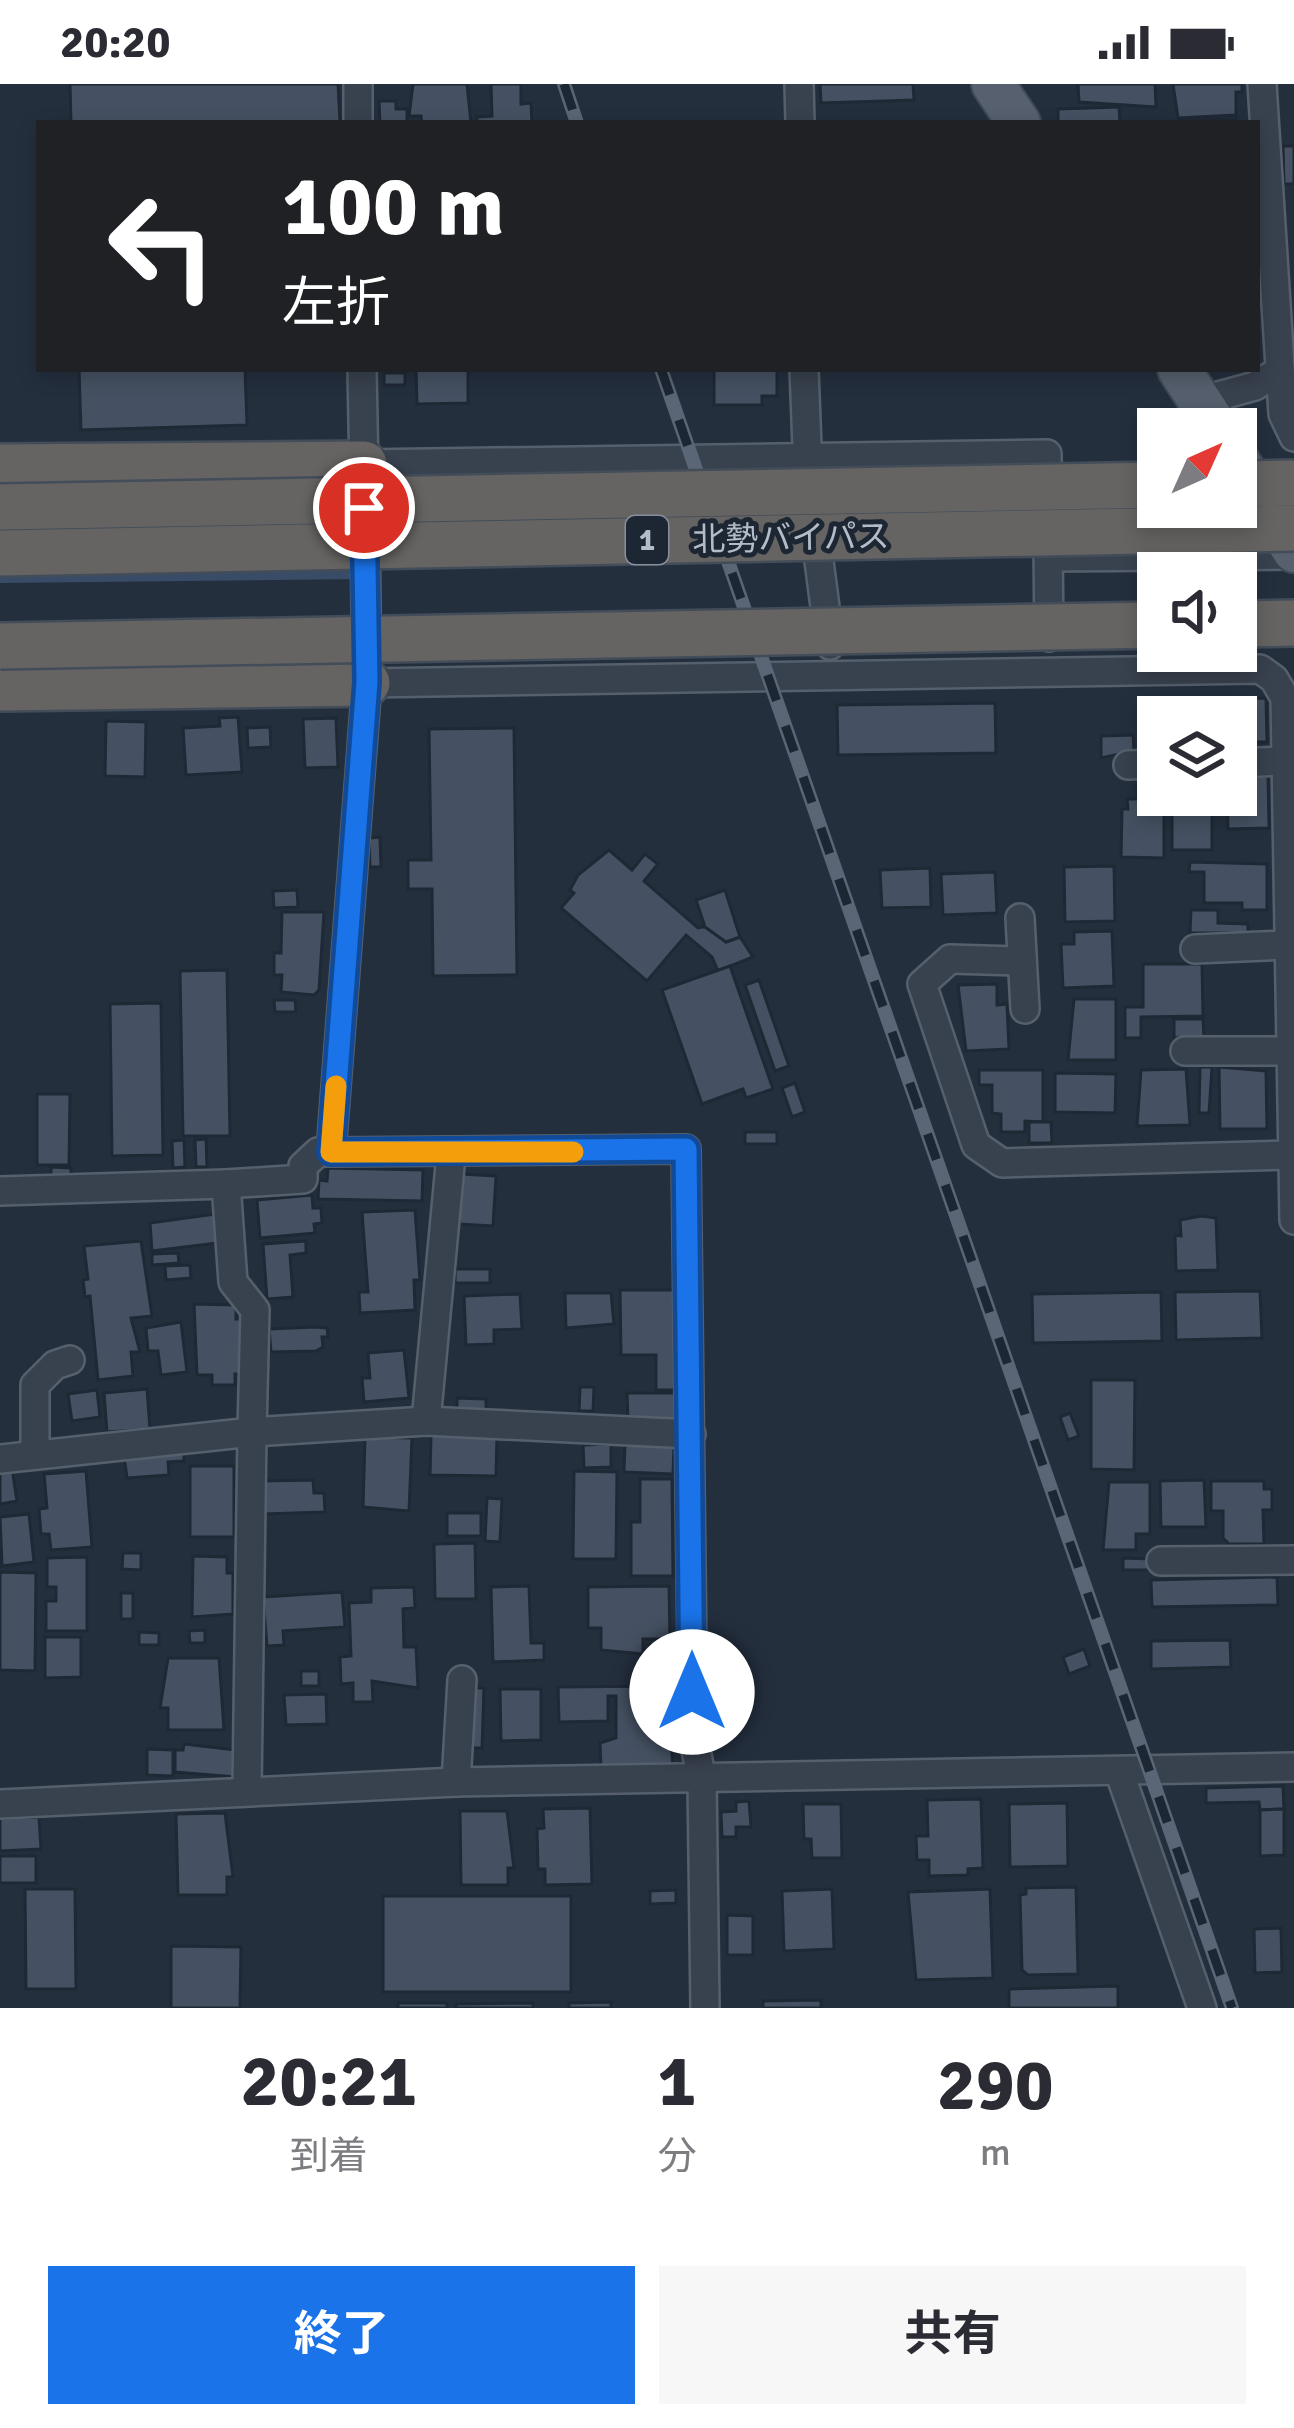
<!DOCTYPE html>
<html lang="ja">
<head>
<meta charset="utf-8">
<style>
	:root { --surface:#fff; --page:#f7f7f7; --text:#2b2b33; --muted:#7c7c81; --accent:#1a73e8 }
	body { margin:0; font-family:Signika,"Noto Sans JP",sans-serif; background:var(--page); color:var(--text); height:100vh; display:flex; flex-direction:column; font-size:45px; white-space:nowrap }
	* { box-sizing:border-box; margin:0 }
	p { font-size:39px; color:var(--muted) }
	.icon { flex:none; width:66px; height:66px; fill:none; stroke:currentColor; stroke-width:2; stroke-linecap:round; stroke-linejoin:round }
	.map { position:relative; height:1924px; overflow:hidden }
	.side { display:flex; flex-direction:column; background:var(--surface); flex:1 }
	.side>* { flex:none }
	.top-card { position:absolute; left:36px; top:36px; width:1224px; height:252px; border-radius:0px; box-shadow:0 6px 18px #0003; background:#202124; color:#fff; overflow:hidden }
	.needle { width:78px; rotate:45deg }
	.controls { position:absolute; left:1137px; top:324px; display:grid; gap:24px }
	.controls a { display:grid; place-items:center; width:120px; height:120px; border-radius:0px; background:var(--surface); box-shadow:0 6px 18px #0003; font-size:60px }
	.pin { position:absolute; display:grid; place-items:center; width:102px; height:102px; color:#fff; margin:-51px; border:6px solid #fff; border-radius:50%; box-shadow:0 3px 12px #0007 }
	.me { position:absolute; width:132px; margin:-66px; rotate:0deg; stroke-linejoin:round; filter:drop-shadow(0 0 9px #0008) }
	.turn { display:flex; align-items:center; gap:42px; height:252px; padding:0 48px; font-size:54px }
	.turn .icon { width:156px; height:156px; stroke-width:2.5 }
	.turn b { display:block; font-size:84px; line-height:102px }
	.eta { display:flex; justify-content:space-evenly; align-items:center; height:204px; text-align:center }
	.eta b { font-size:72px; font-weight:700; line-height:84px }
	.cta { display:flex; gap:24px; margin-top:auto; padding:24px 48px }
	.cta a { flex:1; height:138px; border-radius:0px; background:var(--accent); color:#fff; font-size:48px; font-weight:700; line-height:138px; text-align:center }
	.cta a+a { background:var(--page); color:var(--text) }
	.status { display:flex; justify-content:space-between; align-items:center; height:84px; padding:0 60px; background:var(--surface); direction:ltr }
	.status svg { height:33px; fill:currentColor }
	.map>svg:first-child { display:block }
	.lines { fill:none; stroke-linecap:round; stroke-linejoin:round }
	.stream { stroke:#394c67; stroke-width:10 }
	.building { fill:#455162; stroke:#1f2835; stroke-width:3 }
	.minor-casing { stroke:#565f6c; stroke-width:32 }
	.primary-casing { stroke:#414a57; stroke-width:46 }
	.trunk-casing { stroke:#434c59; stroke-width:50 }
	.minor { stroke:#38414e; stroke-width:27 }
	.primary { stroke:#56606e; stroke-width:42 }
	.trunk { stroke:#656462; stroke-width:45 }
	.rail-casing { stroke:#5a6575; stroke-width:14 }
	.rail { stroke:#1d2633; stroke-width:9; stroke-dasharray:27; stroke-linecap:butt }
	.trunk-bridge-casing { stroke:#434c59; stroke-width:50; stroke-linecap:butt }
	.trunk-bridge { stroke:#656462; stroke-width:45 }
	.route-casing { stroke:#114b97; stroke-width:30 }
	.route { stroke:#1a73e8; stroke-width:21 }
	.slow { stroke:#f59e0b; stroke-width:21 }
	.labels { text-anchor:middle; stroke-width:10; stroke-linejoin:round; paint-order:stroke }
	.shield { fill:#1d2633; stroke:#878f9c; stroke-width:3 }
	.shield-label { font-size:30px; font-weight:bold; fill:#b4bcc9 }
	.street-label { font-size:33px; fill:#b4bcc9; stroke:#1d2633 }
</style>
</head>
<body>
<div class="status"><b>20:20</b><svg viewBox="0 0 49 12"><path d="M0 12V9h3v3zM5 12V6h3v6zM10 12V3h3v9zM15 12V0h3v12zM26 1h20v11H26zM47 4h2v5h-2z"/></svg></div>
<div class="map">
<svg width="1294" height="1924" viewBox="0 0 1294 1924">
	<rect width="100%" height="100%" fill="#242f3e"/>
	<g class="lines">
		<path class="stream" d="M0 494 359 490"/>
	</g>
	<g class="building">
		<path d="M70 0H338L340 39H71Z"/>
		<path d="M413 0H467L471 39H422L421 32H409Z"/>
		<path d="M491 0H521V20L531 19 532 39H477V33L492 32Z"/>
		<path d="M820 0H913L914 16 821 19Z"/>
		<path d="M1078 0H1155L1156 23 1079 18Z"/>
		<path d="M1173 0H1242V8H1236V31L1178 34Z"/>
		<path d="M379 17H396V25H407V39H380Z"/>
		<path d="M1119 23 1120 39H1058V25Z"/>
		<path d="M1236 35V39H1172V37Z"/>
		<path d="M1283 62H1294V100H1284Z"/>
		<path d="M79 285H245L247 341 81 346Z"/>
		<path d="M416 285H468V319L417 320Z"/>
		<path d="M714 285H777V312H762V321H714Z"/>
		<rect x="384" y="289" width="21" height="12"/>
		<path d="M1190 614V622L1167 623 1166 615Z"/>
		<path d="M1266 614 1267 658H1236V633H1217V622H1225L1224 615Z"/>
		<path d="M1140 616H1160V633L1141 634Z"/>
		<path d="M995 619 996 669 838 671 837 621Z"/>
		<path d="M238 633 242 688 186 691 183 644 220 642 219 634Z"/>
		<path d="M336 634 338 683 305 684 303 635Z"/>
		<path d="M106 637 146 638 145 693 105 692Z"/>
		<path d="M270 643 271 663 248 664 247 644Z"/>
		<path d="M514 644 517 891 433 892 432 805H408V776H431L429 645Z"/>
		<path d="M1133 651 1134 667 1101 674V652Z"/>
		<path d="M1268 692 1269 744 1228 745 1227 711H1236V693Z"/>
		<path d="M1137 702H1158V711H1164V774L1121 773 1122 725H1128L1127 715H1137Z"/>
		<path d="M1182 711H1212V766H1172V718L1182 719Z"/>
		<path d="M380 753 381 783H370L369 754Z"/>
		<path d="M609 766 632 786 645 770 658 780 644 797 698 844 708 842 726 858 740 853 753 873 718 887 712 873 686 851 647 897 561 824 574 809 570 806 578 791Z"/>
		<path d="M1190 778 1267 780V826H1242V819H1204V788H1189Z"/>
		<path d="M1114 782 1115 837 1065 838 1064 783Z"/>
		<path d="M930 784 931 823 882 824 880 786Z"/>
		<path d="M995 788 997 829 943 831 941 790Z"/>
		<path d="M297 806 298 823 274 824 273 807Z"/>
		<path d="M725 806 740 853 726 858 705 843 696 816Z"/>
		<path d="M1191 826H1218V839L1248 840V849H1190Z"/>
		<path d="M282 828H324L319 906 314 911 281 908 282 891H274V869H281Z"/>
		<path d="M1112 847 1114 902 1063 904 1061 860H1074V848Z"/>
		<path d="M1143 880H1202L1203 932 1141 933V954H1125V923H1143Z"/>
		<path d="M730 882 773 1005 746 1014 743 1005 702 1020 662 906Z"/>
		<path d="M227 886 230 1052H183L180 887Z"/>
		<path d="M759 896 789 982 775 987 745 901Z"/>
		<path d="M997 900V921L1007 920 1009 965 966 967 958 901Z"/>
		<path d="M1074 915H1116V976H1068Z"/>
		<path d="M274 916H295L296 928H275Z"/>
		<path d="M161 919 163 1071 112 1072 110 920Z"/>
		<path d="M1174 935H1203L1204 953 1174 954Z"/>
		<path d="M1200 983H1212L1209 1029H1199Z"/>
		<path d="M1219 983 1266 987 1267 1045H1220Z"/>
		<path d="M1186 985 1190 1041 1137 1042 1141 986Z"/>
		<path d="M979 986H1043V1038L1025 1037V1048H1001V1030L992 1029V1001H979Z"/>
		<path d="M1055 989 1116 990 1115 1029 1055 1028Z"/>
		<path d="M795 999 805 1028 792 1033 782 1004Z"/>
		<path d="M37 1010H70L69 1081H37Z"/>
		<path d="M1029 1038H1051L1052 1059H1029Z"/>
		<rect x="745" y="1048" width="32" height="12"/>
		<path d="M206 1055 207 1083H196L195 1056Z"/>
		<path d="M184 1056 185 1083 173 1084 172 1057Z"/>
		<path d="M51 1083 71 1084V1095H51Z"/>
		<path d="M328 1084 423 1086 422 1117 318 1115 319 1096 327 1097Z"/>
		<path d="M461 1090 496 1092 493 1142 459 1140Z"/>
		<path d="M312 1111 313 1124H321L322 1139 314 1140 315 1149 260 1154 257 1116Z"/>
		<path d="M415 1126 420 1196H414L415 1226 360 1229 359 1208H368L362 1128Z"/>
		<path d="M215 1130 217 1159 152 1167 150 1139Z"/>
		<path d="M1201 1132 1216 1134 1218 1186 1176 1187 1175 1151 1181 1152 1180 1136Z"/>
		<path d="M141 1157 152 1232 131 1234 140 1268H131L133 1292 98 1296 90 1212 85 1213 83 1196 88 1195 84 1162Z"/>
		<path d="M306 1157V1169L290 1171 293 1213 267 1215 263 1160Z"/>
		<path d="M178 1169 179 1179 152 1181V1170Z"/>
		<path d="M190 1181 191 1194 166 1196 165 1182Z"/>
		<rect x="455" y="1185" width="35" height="14"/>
		<path d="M620 1206H675L676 1306H656V1271H621Z"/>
		<path d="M1260 1207 1262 1254 1176 1256 1175 1208Z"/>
		<path d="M1161 1208 1162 1257 1033 1259 1032 1210Z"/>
		<path d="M565 1209H611L614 1240 566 1244Z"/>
		<path d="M520 1210 522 1245 494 1246V1260L466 1261 464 1212Z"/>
		<path d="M194 1220 236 1221V1235H245L244 1291 235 1290V1301H212V1291H197Z"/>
		<path d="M181 1238 187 1288 161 1291 158 1267H148L146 1244Z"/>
		<path d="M315 1243 327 1244 328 1253H322L323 1263 316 1267 271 1268 269 1245Z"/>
		<path d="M404 1266 409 1314 364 1318 362 1294H370L368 1269Z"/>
		<path d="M1091 1296H1135L1134 1386 1091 1385Z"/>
		<path d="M580 1303H594L593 1327H579Z"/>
		<path d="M147 1305 150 1345 107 1348 104 1309Z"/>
		<path d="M97 1306 100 1333 72 1337 68 1310Z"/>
		<path d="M627 1309H676V1336H628Z"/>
		<path d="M457 1314 486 1315V1332H457Z"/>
		<path d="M1070 1329 1079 1352 1068 1356 1060 1333Z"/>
		<path d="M431 1351 497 1352 496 1392 430 1391Z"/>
		<path d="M365 1353 412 1354 409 1427 363 1423Z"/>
		<path d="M625 1358 674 1360 673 1390 624 1388Z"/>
		<path d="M611 1360V1383L584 1384 583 1361Z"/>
		<path d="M184 1366V1377L168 1378 169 1391 127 1394 124 1372Z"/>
		<rect x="190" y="1382" width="44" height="71"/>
		<path d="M12 1384 17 1417 0 1420V1386Z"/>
		<path d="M86 1387 92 1463 51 1466 49 1450H41L39 1425 47 1424 44 1390Z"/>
		<path d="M574 1387 617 1388 616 1475H573Z"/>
		<path d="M640 1395H672L673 1492H631V1438H640Z"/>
		<path d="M313 1396 314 1409H324L325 1428 263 1430 262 1397Z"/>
		<path d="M1204 1396 1206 1443H1161L1160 1397Z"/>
		<path d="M1211 1397H1264V1405H1272V1426H1263L1264 1460H1229L1223 1454V1427H1211Z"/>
		<path d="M1109 1398H1150V1450H1136V1466H1103Z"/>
		<path d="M487 1414 502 1415 500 1458 485 1457Z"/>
		<rect x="447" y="1429" width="34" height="23"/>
		<path d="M29 1430 34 1478 2 1482 0 1433Z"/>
		<path d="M475 1459 476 1515H435L434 1460Z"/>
		<path d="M123 1469H141V1486L122 1485Z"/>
		<path d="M193 1472 227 1473V1489H233V1530L192 1533Z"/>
		<path d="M87 1473V1547H46V1517H56V1503H47V1474Z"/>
		<path d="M1123 1474 1152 1475V1486H1123Z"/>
		<path d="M0 1488 36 1489 35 1587 0 1586Z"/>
		<path d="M1277 1493 1278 1521 1152 1523 1151 1496Z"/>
		<path d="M529 1502 531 1559H544V1576L493 1578 491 1503Z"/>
		<path d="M669 1502 670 1555H643V1570L601 1566V1544H588V1503Z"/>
		<path d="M414 1503 415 1524 403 1525 404 1563H416L418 1604 372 1597 373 1618H353V1599L341 1600 340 1573 351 1572 349 1519 371 1518V1504Z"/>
		<path d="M342 1508 345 1543 283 1547 284 1561 267 1562 263 1513Z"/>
		<rect x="121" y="1509" width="12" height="26"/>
		<path d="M205 1546V1559H190L189 1547Z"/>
		<path d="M139 1548 159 1549V1561H139Z"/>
		<path d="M45 1553H81V1593L45 1594Z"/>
		<path d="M1230 1556 1231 1583 1151 1585V1557Z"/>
		<path d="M1084 1565 1090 1582 1069 1590 1063 1573Z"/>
		<path d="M168 1574H219L224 1646H168V1624H160Z"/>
		<rect x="301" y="1587" width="18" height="15"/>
		<path d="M667 1602 673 1684 601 1685 600 1659 616 1654V1612H608V1637L559 1638 558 1603Z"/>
		<path d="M471 1604H484L482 1664H469Z"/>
		<path d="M500 1605H541V1656L501 1657Z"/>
		<path d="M326 1610 327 1640 286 1641 284 1611Z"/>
		<path d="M184 1660 236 1666V1693L175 1688V1666H183Z"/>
		<path d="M147 1665 173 1666V1692L147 1691Z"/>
		<path d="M1283 1702 1284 1725 1260 1726 1259 1718 1206 1719V1704Z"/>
		<path d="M981 1715 983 1784 968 1785V1791L929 1792V1776H917L916 1752H928L927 1716Z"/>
		<path d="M749 1717 751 1743H736V1753H722L721 1728 736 1727V1718Z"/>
		<path d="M1067 1719 1068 1782 1010 1783 1009 1720Z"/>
		<path d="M803 1720H841L842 1774H812L811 1755H804Z"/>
		<path d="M590 1724 592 1800 545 1801V1785H538L537 1745 544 1744 543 1725Z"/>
		<path d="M1284 1725V1771L1260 1772V1726Z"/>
		<path d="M460 1727H507L514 1784H508V1801H461Z"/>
		<path d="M225 1729 233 1793H227V1811H178L176 1730Z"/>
		<path d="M39 1733 41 1765 0 1767V1734Z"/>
		<rect x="0" y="1772" width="36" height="27"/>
		<path d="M1076 1803 1078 1890 1028 1891 1022 1886 1020 1811 1026 1810V1804Z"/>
		<path d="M25 1805H75L76 1905H26Z"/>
		<path d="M832 1805 834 1865 784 1867 782 1807Z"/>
		<path d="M990 1805 993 1894 916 1896 908 1808Z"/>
		<path d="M676 1806V1819L650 1820V1807Z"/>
		<rect x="383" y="1812" width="188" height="96"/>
		<path d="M727 1831 753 1832V1871H727Z"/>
		<path d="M1281 1844 1282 1888 1255 1889 1254 1845Z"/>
		<path d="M171 1862 241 1863 240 1924H171Z"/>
		<path d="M1118 1902V1924H1009V1905Z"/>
		<path d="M821 1916V1924H763V1917Z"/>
		<path d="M611 1918V1924H569V1919Z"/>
		<rect x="398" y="1919" width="49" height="5"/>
		<path d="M533 1919V1924H456V1920Z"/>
	</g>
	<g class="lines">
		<g class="minor-casing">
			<g id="minor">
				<path d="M358 0V39"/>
				<path d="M799 0 800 39"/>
				<path d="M1262 0 1283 330 1294 353"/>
				<path d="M362 285 364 391"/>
				<path d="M804 285 808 389"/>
				<path d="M1200 317 1255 302 1279 287"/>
				<path d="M364 380 1047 370 1049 553"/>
				<path d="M814 439 830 561"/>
				<path d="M365 447 367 599 331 1068 686 1065 693 1651 702 1696 705 1924"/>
				<path d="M1050 473 1294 471"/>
				<path d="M367 599 1260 585 1274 595 1285 614 1294 1136"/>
				<path d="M1236 679 1285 677"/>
				<path d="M1128 681 1158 680"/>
				<path d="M1020 834 1025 925"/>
				<path d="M1195 865 1286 861"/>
				<path d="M1022 877 950 875 922 900 976 1061 1002 1079 1292 1071"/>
				<path d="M1185 967H1290"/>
				<path d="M331 1068H318L303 1082V1095L226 1100 233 1198 255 1226 252 1348 426 1337 691 1350"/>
				<path d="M0 1107 226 1100"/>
				<path d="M426 1337 451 1071"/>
				<path d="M35 1371V1301L55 1281 70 1276"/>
				<path d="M0 1375 252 1348 247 1704"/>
				<path d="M1161 1477 1294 1476"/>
				<path d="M1119 1687 1202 1924"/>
				<path d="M456 1698 462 1596"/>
				<path d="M0 1720 456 1698 1294 1683"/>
			</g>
		</g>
		<g class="primary-casing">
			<g id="primary">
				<path d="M993 0 1019 39"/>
				<path d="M1179 285 1218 345"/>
				<path d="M1236 374 1294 467"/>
			</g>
		</g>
		<g class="trunk-casing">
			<g id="trunk">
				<path d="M0 383 364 380"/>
				<path d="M1236 540 1294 539"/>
				<path d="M0 604 367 599"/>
			</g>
		</g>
		<use href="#minor" class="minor"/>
		<use href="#primary" class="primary"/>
		<use href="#trunk" class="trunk"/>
		<g class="rail-casing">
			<g id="rail">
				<path d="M564 0 577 39"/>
				<path d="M661 285 1232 1924"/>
			</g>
		</g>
		<use href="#rail" class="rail"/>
		<g class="trunk-bridge-casing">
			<g id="trunk-bridge">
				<path d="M1236 400 1294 399"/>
				<path d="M0 423 1158 401"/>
				<path d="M0 469 1294 444"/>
				<path d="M0 562 1158 541"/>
			</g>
		</g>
		<use href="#trunk-bridge" class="trunk-bridge"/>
	</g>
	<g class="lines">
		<g class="route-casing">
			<path id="route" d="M364 424 367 598 331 1068 686 1065 692 1608"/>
		</g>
		<use href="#route" class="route"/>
		<path class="slow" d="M336 1002 331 1068H573"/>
	</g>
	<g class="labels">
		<rect class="shield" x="626" y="432" width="42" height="48" rx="9"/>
		<g class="shield-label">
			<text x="647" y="466">1</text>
		</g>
		<g class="street-label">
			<text transform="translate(791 453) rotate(-1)" y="12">北勢バイパス</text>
		</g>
	</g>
</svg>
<div class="controls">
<a><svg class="needle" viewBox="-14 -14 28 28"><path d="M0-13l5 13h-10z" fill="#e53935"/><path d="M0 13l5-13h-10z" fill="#7c7c81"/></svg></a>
<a><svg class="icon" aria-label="sound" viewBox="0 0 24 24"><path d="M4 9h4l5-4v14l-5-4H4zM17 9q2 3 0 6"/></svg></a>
<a><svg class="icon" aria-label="layers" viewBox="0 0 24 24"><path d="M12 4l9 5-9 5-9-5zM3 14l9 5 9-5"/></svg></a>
</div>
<div class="pin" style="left:364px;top:424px;background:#d93025"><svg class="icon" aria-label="arrive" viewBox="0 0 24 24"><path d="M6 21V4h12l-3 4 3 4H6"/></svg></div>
<svg class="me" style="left:692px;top:1608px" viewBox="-20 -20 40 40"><circle r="19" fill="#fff"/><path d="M0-13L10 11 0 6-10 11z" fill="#1a73e8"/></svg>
<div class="top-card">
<div class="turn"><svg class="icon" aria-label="left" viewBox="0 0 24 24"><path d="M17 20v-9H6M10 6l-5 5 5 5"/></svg><div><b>100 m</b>左折</div></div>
</div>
</div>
<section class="side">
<div class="eta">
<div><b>20:21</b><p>到着</p></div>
<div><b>1</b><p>分</p></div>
<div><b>290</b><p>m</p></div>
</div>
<div class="cta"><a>終了</a><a>共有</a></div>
</section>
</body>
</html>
